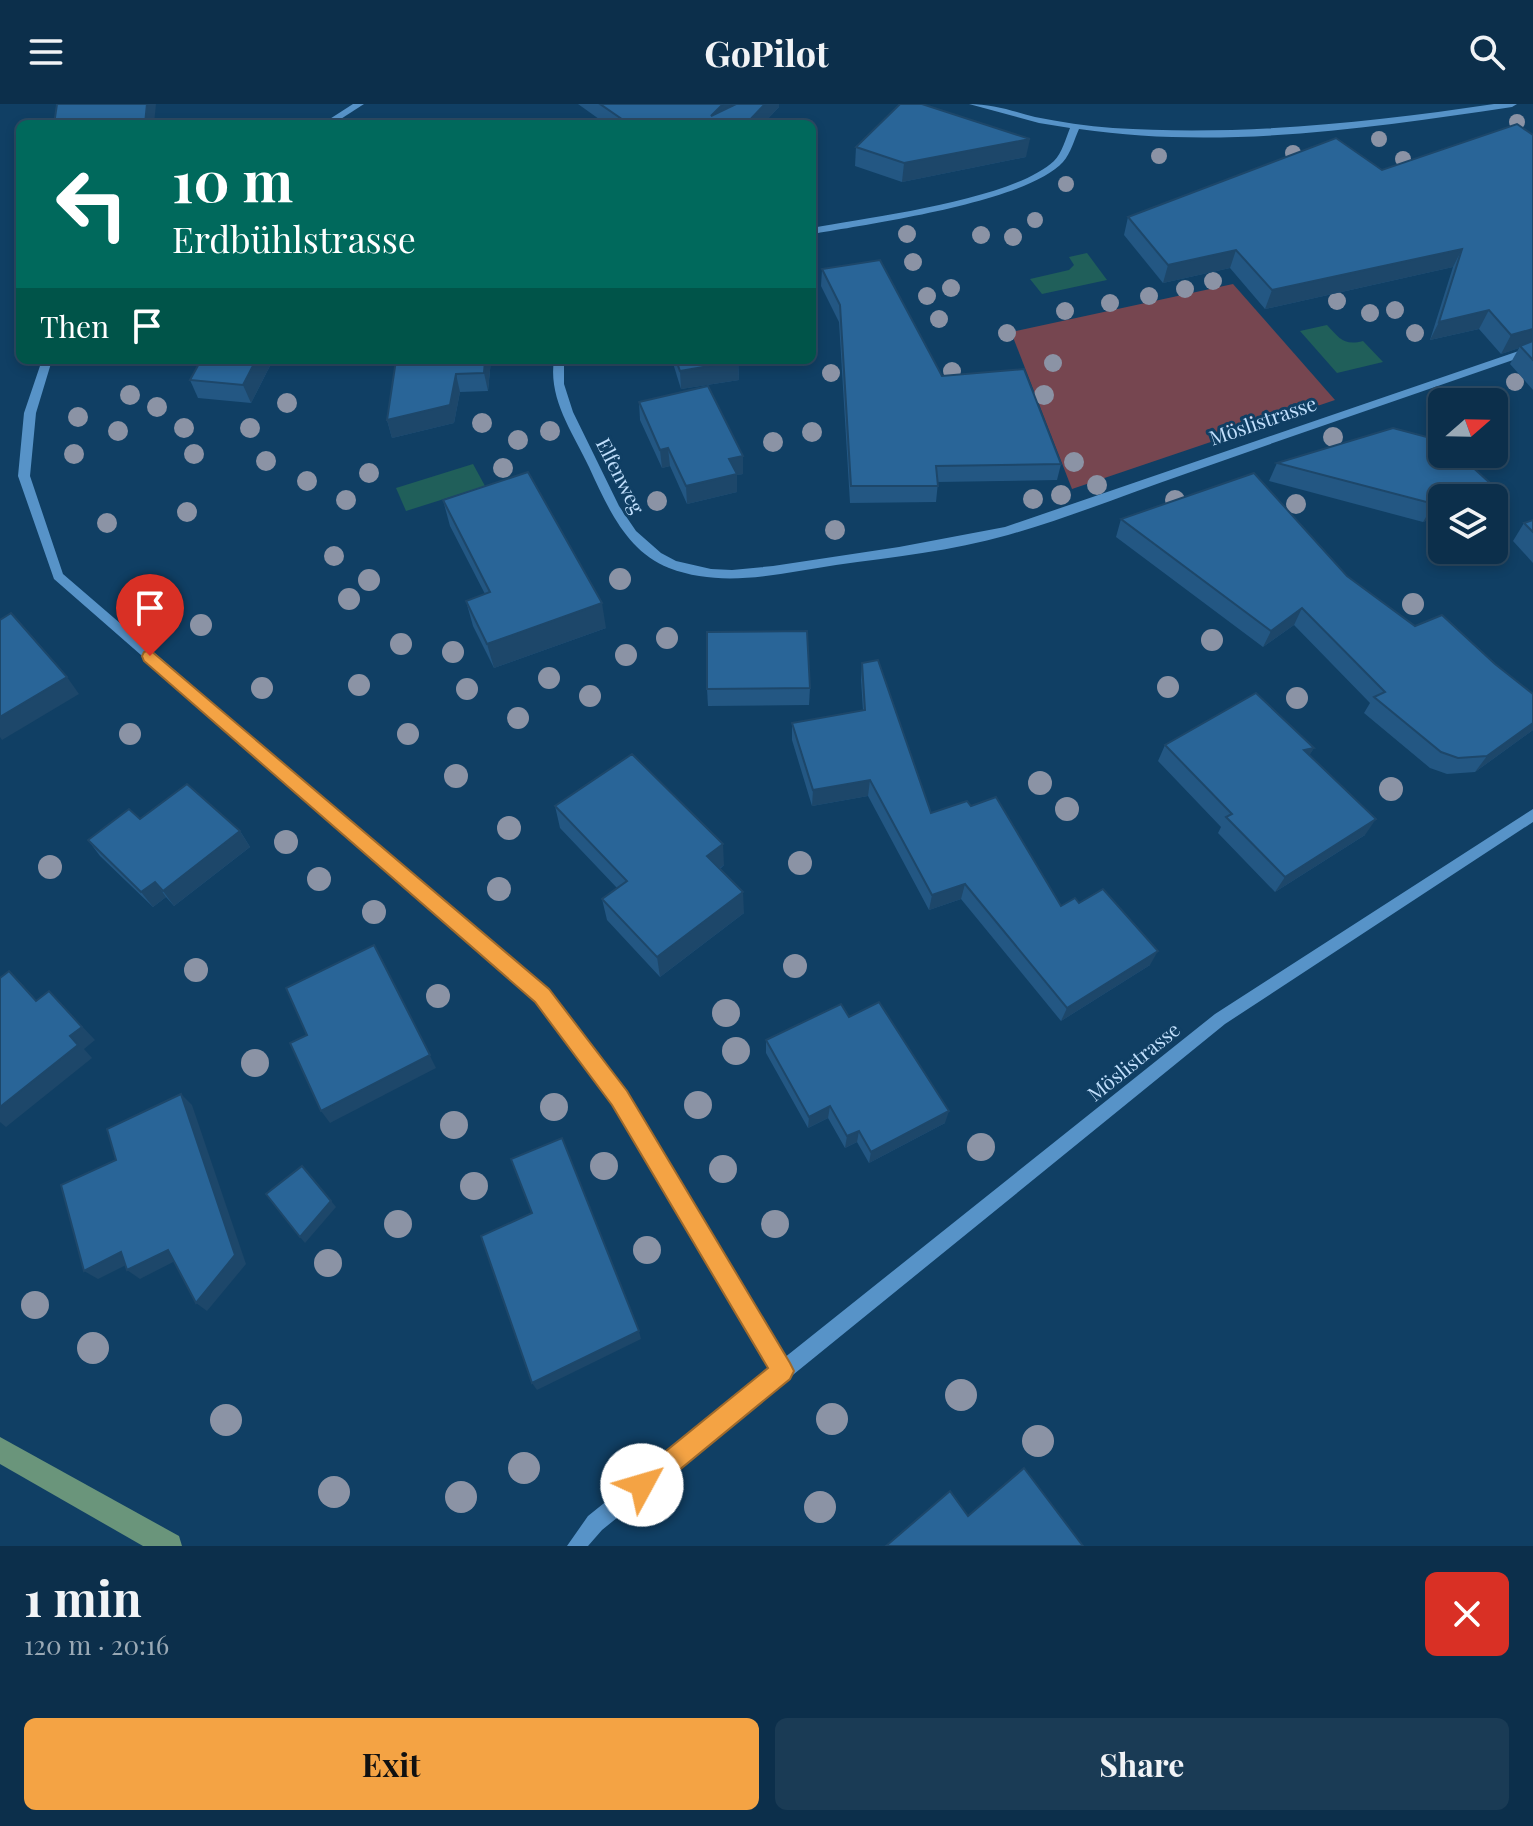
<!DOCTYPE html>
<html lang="en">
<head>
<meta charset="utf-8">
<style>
	:root { --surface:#0c2f4b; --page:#1a3b55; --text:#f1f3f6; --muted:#9aa9b5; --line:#2c4a63; --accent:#f4a344 }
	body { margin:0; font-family:"Playfair Display",serif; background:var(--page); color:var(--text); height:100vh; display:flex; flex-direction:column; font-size:30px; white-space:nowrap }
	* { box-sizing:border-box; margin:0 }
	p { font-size:26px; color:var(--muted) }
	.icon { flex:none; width:44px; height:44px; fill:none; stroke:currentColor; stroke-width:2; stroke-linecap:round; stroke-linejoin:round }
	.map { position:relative; height:1442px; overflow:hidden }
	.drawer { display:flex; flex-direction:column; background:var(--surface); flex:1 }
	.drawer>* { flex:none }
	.hud { position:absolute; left:16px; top:16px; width:800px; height:244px; border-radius:12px; box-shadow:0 4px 12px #0003,0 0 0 2px var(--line); background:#00695c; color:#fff; overflow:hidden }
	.needle { width:52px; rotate:70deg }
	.controls { position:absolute; left:1428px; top:284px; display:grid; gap:16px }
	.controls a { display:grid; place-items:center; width:80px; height:80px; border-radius:12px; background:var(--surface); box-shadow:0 4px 12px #0003,0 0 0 2px var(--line); font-size:40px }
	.pin { position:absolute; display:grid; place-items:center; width:68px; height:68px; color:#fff; margin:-82px -34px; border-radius:50% 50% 50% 0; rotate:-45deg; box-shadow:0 0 8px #0007 }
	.pin .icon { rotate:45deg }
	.me { position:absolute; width:88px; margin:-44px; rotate:51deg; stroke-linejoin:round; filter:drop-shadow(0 0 6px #0008) }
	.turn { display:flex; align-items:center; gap:28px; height:168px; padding:0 24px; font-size:36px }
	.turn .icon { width:104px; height:104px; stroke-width:2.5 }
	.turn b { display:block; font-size:56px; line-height:68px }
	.then { display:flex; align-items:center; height:76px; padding:0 24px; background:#0003; gap:16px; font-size:30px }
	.round { display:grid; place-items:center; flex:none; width:84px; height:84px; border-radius:12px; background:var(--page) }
	.head { display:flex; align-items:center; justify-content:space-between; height:136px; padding:0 24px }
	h1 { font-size:48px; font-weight:700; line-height:60px }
	.action { display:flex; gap:16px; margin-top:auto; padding:16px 24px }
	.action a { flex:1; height:92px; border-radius:12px; background:var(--accent); color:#111; font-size:32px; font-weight:700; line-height:92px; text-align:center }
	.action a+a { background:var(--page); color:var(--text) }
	header { display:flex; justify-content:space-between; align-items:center; height:104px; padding:0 24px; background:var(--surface); font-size:36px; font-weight:700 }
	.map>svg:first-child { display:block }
	.green { fill:#764650 }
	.water { fill:#205f5a }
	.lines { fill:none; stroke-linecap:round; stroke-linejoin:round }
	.minor { fill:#5793c8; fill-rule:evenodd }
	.major { fill:#6a957b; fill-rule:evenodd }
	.tree { fill:#8b93a5 }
	.wall { fill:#235783 }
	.shaded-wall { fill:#1d476a }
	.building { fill:#296598; stroke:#1d476a; stroke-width:2 }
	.route { fill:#f4a344; stroke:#9f6a2c; stroke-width:2 }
	.labels { text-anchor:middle; stroke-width:6; stroke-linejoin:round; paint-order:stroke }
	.street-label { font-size:20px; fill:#c2e0fd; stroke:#103f64 }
</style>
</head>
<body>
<header><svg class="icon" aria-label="menu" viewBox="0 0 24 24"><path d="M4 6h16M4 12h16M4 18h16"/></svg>GoPilot<svg class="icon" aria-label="search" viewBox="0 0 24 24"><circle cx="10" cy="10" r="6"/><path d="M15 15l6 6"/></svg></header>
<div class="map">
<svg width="1533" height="1442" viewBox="0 0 1533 1442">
	<rect width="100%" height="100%" fill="#103f64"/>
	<path class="green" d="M1233 180 1335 296 1072 385 1011 228Z"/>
	<g class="water">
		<path d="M1087 149 1107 176 1042 190 1030 175 1069 166 1074 161 1069 153Z"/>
		<path d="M1327 221C1339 234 1344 242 1363 237L1383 258 1337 269 1300 227Z"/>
		<path d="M473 360 485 382 406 407 396 384Z"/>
	</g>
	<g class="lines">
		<g class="minor">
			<path d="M353 0H364L333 20H322Z"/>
			<path d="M969 0C992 0 1013 7 1035 13 1060 18 1087 22 1113 24 1241 32 1367 19 1494 0H1517L1512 3C1370 24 1223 46 1079 25 1074 36 1071 49 1063 58 1027 98 868 120 812 130V124C871 113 1012 96 1054 57 1062 49 1066 34 1070 24L1039 19Z"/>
			<path d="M1533 242V249C1417 289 1301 329 1185 370 1127 390 1068 414 1008 431 952 447 893 453 836 461 781 469 724 485 669 464 626 447 607 402 589 363 573 329 548 295 554 256H564V280L573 308 619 402 636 427 661 449 676 457 711 465 732 466 773 462 899 443 1005 423Z"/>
			<path d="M42 256H52L36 309 30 372 63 470 547 887 625 989 784 1254 1215 910 1533 705V718L1225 920 602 1426 588 1442H567L588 1412 771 1265 613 999 537 897 54 475 18 372 24 309Z"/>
		</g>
		<path class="major" d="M0 1333 179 1432 182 1442H143L0 1360Z"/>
	</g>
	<g class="tree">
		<circle cx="1517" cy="18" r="8"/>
		<circle cx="1379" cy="35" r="8"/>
		<circle cx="1293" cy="49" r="8"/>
		<circle cx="1159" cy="52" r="8"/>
		<circle cx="1403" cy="55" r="8"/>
		<circle cx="1066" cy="80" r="8"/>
		<circle cx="1035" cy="116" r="8"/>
		<circle cx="907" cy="130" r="9"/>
		<circle cx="981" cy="131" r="9"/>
		<circle cx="1013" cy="133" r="9"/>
		<circle cx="913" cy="158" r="9"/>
		<circle cx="1213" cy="177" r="9"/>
		<circle cx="951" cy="184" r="9"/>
		<circle cx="1185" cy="185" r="9"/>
		<circle cx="927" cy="192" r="9"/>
		<circle cx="1149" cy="192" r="9"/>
		<circle cx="1337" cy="197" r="9"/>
		<circle cx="1110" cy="199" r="9"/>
		<circle cx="1395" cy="206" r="9"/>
		<circle cx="1065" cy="207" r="9"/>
		<circle cx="1370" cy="209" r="9"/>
		<circle cx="939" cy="215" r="9"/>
		<circle cx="1007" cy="229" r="9"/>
		<circle cx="1415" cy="229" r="9"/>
		<circle cx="1053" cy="259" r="9"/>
		<circle cx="952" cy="267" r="9"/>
		<circle cx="831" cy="269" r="9"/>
		<circle cx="1515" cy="278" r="9"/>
		<circle cx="130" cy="291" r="10"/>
		<circle cx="1044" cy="291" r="10"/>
		<circle cx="287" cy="299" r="10"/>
		<circle cx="157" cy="303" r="10"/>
		<circle cx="78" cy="313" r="10"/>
		<circle cx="482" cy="319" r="10"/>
		<circle cx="184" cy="324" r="10"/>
		<circle cx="250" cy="324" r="10"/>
		<circle cx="118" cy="327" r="10"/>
		<circle cx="550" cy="327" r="10"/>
		<circle cx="812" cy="328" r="10"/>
		<circle cx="1333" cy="333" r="10"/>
		<circle cx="518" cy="336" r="10"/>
		<circle cx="773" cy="338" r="10"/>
		<circle cx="74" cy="350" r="10"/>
		<circle cx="194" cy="350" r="10"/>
		<circle cx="266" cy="357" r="10"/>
		<circle cx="1074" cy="358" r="10"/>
		<circle cx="503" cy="364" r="10"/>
		<circle cx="369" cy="369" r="10"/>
		<circle cx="307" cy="377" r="10"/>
		<circle cx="1097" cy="381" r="10"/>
		<circle cx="1061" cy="391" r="10"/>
		<circle cx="1033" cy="395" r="10"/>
		<circle cx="346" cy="396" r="10"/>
		<circle cx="1175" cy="396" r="10"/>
		<circle cx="657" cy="397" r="10"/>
		<circle cx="1296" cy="400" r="10"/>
		<circle cx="187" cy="408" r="10"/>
		<circle cx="107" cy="419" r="10"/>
		<circle cx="835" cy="426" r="10"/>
		<circle cx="334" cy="452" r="10"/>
		<circle cx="620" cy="475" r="11"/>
		<circle cx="369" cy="476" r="11"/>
		<circle cx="349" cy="495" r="11"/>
		<circle cx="1413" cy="500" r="11"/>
		<circle cx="201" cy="521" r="11"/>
		<circle cx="667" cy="534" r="11"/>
		<circle cx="1212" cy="536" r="11"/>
		<circle cx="401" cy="540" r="11"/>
		<circle cx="453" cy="548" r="11"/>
		<circle cx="626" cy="551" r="11"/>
		<circle cx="549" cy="574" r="11"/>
		<circle cx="359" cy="581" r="11"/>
		<circle cx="1168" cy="583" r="11"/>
		<circle cx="262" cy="584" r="11"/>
		<circle cx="467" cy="585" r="11"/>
		<circle cx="590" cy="592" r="11"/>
		<circle cx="1297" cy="594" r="11"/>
		<circle cx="518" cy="614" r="11"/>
		<circle cx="130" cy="630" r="11"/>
		<circle cx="408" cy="630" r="11"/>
		<circle cx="456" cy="672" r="12"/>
		<circle cx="1040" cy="679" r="12"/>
		<circle cx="1391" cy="685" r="12"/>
		<circle cx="1067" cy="705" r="12"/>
		<circle cx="509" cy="724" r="12"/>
		<circle cx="286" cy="738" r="12"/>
		<circle cx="800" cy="759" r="12"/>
		<circle cx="50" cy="763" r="12"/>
		<circle cx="319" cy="775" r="12"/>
		<circle cx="499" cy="785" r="12"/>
		<circle cx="374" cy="808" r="12"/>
		<circle cx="795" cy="862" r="12"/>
		<circle cx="196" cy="866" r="12"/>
		<circle cx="438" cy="892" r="12"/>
		<circle cx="726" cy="909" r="14"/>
		<circle cx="736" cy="947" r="14"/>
		<circle cx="255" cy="959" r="14"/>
		<circle cx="698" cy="1001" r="14"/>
		<circle cx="554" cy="1003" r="14"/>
		<circle cx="454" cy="1021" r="14"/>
		<circle cx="981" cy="1043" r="14"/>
		<circle cx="604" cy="1062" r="14"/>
		<circle cx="723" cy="1065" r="14"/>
		<circle cx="474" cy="1082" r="14"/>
		<circle cx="398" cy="1120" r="14"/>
		<circle cx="775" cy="1120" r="14"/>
		<circle cx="647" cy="1146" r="14"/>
		<circle cx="328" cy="1159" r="14"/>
		<circle cx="35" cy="1201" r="14"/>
		<circle cx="93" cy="1244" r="16"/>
		<circle cx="961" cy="1291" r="16"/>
		<circle cx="832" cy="1315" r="16"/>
		<circle cx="226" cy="1316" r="16"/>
		<circle cx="1038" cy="1337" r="16"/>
		<circle cx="524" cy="1364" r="16"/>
		<circle cx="334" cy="1388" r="16"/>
		<circle cx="461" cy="1393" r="16"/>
		<circle cx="820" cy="1403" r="16"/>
	</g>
	<g class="wall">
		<path d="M578 0H779V3L763 20H606Z"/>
		<path d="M1533 31V286L1510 260 1519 244 1501 250 1479 225 1430 236 1453 163 1265 205 1230 164 1163 179 1124 131 1128 113 1382 66Z"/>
		<path d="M856 43 1026 53 902 78 855 62Z"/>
		<path d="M822 165 942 272 1061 360 1057 376 938 378 936 398 850 399 839 218 821 182Z"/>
		<path d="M273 256 251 299 198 294 190 276Z"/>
		<path d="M396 256H491L488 287 460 288 454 319 392 334 387 316Z"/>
		<path d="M672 256H738L739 276 681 285Z"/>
		<path d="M639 298 743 370 737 371V388L687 400 670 362 662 364 640 316Z"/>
		<path d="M1277 359 1442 394V411L1423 418 1269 377Z"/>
		<path d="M443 396 606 524 494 564 473 522 466 497 485 490 450 422Z"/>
		<path d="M1121 415 1347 472 1415 522 1495 560 1533 590V626L1475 668 1447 670 1430 664 1364 609 1370 599 1294 521 1263 543 1116 433Z"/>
		<path d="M1533 416V459L1513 437 1524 419Z"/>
		<path d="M862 559 931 709 1061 802 1079 799 1150 861 1061 917 961 795 929 806 868 692 812 702 792 636V619L863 607 861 576Z"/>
		<path d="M810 584 809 601 708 602 707 585Z"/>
		<path d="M1165 641 1314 644 1309 651 1365 731 1275 788 1218 729 1221 723 1158 657Z"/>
		<path d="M555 702 724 761 720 765 744 809 660 873 607 816 602 795 617 784 560 724Z"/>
		<path d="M140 715 240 727 250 743 174 802 166 793 153 803 100 752 88 736Z"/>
		<path d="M849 913 945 1019 869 1059 857 1038 845 1044 828 1014 808 1024 766 949V936Z"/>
	</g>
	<g class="shaded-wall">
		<path d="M147 0H156L154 20H145Z"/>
		<path d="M723 0H740L711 12Z"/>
		<path d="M765 0H779V3L763 20H746Z"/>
		<path d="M1030 35 1026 53 902 78 904 59Z"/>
		<path d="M1462 145 1453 163 1265 205 1272 186Z"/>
		<path d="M1236 146 1230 164 1163 179 1168 161Z"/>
		<path d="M1489 206 1479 225 1430 236 1439 218Z"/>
		<path d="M1533 225V240L1520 242 1519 244 1501 250 1511 231Z"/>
		<path d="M256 256H273L251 299 243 281Z"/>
		<path d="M485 256H491L488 287 484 269Z"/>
		<path d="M738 257 739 276 681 285 680 267Z"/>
		<path d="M456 270 460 288 454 319 392 334 387 316Z"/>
		<path d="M668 344 670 362 662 364 660 346Z"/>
		<path d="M743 352V370L737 371V388L687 400 686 382 729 355Z"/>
		<path d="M1490 379 1481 394H1449Z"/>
		<path d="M1442 397V411L1423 418 1434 400Z"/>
		<path d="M602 499 606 524 494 564 487 540Z"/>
		<path d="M1302 504 1294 521 1263 543 1271 527Z"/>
		<path d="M67 573 79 590 2 636 0 633V613Z"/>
		<path d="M1533 619V626L1475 668 1487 652Z"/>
		<path d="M1314 644 1304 660V646Z"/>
		<path d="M870 676 868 692 812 702 813 686Z"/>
		<path d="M1376 715 1365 731 1275 788 1285 773Z"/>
		<path d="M240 727 250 743 174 802 163 787Z"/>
		<path d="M723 740 724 761 708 773 707 752Z"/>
		<path d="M155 778 166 793 153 803 141 788Z"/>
		<path d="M965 780 961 795 929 806 932 791Z"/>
		<path d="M743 788 744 809 660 873 657 853Z"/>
		<path d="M1158 847 1150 861 1061 917 1067 904Z"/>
		<path d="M382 855 436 964 330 1019 321 1007Z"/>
		<path d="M9 867 23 881 50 911 36 897Z"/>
		<path d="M49 887 95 936 84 945 92 954 6 1023 0 1018V1003L70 932Z"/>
		<path d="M181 990 192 1001 246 1160 207 1207 196 1199Z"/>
		<path d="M830 1002 828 1014 808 1024 809 1013Z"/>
		<path d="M949 1007 945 1019 869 1059 871 1048Z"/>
		<path d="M859 1027 857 1038 845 1044 847 1032Z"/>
		<path d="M307 1067 336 1103 305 1139 300 1133Z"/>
		<path d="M168 1146 179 1155 140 1175 127 1166Z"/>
		<path d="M121 1148 134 1157 98 1175 84 1167Z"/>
		<path d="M639 1227 641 1235 537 1286 532 1279Z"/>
	</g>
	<g class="building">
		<path d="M57 0H147L145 20H54Z"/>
		<path d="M600 0H723L711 12 736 0H765L746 20H629Z"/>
		<path d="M900 0H922L1030 35 904 59 856 43Z"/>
		<path d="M1517 20 1533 31V225L1511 231 1489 206 1439 218 1462 145 1272 186 1236 146 1168 161 1128 113 1336 34 1382 66Z"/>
		<path d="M880 156 942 272 1024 265 1061 360 936 362 938 382H851L840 201 822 165Z"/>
		<path d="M1533 237V256L1520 242Z"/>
		<path d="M201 256H256L243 281 190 276Z"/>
		<path d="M396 256H485L484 269 456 270 450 301 387 316Z"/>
		<path d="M676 256H738V257L680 267Z"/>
		<path d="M708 282 743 352 729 355 737 370 686 382 668 344 660 346 639 298Z"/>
		<path d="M1393 324 1442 337V350H1458L1490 379 1449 394H1442V397L1434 400 1277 359Z"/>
		<path d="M528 368 602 499 487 540 466 497 490 488 443 396Z"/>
		<path d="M1254 369 1347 472 1415 522 1442 511 1495 560 1533 590V619L1487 652 1458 654 1441 648 1374 593 1385 588 1302 504 1271 527 1121 415Z"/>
		<path d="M1533 416V428L1524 419Z"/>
		<path d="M11 509 67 573 0 613V516Z"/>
		<path d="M807 527 810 584 707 585V528Z"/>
		<path d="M878 556 931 709 967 697 971 702 996 693 1061 802 1075 794 1079 799 1103 785 1158 847 1067 904 965 780 932 791 870 676 813 686 792 619 865 606 862 559Z"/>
		<path d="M1256 589 1314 644 1304 646 1376 715 1285 773 1226 713 1232 710 1165 641Z"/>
		<path d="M632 650 723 740 707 752 743 788 657 853 602 795 627 777 555 702Z"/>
		<path d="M187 680 240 727 163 787 155 778 141 788 88 736 129 705 140 715Z"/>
		<path d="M374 841 430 951 321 1007 290 939 307 931 286 884Z"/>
		<path d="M9 867 36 897 49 887 82 923 70 932 78 941 0 1003V874Z"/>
		<path d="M879 898 949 1007 871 1048 859 1027 847 1032 830 1002 809 1013 766 936 841 900 849 913Z"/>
		<path d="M181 990 235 1151 196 1199 168 1146 127 1166 121 1148 84 1167 61 1081 116 1056 107 1025Z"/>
		<path d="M562 1034 639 1227 532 1279 481 1132 532 1109 511 1055Z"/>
		<path d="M302 1062 331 1097 300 1133 266 1090Z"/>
		<path d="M1024 1364 1083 1442H886L950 1387 968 1412Z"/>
	</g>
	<path class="route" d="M150 546 549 885 627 987 790 1259 794 1267 790 1275 650 1390 642 1393 634 1390 630 1381 634 1373 768 1264 612 1001 535 898 144 557 142 552 144 548Z"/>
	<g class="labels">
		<g class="street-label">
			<text transform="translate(1263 317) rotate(-19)" y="7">Möslistrasse</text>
			<text transform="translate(620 372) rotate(63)" y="7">Elfenweg</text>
			<text transform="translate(1134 958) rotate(-39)" y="7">Möslistrasse</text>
		</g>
	</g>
</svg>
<div class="controls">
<a><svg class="needle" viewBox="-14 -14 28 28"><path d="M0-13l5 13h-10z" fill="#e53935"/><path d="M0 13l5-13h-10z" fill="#9aa9b5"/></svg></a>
<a><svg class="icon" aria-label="layers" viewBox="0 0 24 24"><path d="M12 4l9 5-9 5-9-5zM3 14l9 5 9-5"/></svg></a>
</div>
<div class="pin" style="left:150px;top:552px;background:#d93025"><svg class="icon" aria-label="arrive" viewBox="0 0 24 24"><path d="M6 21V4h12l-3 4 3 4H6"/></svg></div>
<svg class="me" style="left:642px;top:1381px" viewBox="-20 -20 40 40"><circle r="19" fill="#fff"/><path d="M0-13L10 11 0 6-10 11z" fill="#f4a344"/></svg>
<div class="hud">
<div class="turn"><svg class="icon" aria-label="left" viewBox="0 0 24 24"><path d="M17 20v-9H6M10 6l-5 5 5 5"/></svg><div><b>10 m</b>Erdbühlstrasse</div></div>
<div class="then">Then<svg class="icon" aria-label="arrive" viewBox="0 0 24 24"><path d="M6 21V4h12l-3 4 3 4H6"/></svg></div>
</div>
</div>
<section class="drawer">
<div class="head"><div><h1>1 min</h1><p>120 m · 20:16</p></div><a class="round" style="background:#d93025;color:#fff"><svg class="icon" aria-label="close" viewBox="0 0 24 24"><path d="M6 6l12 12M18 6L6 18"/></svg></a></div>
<div class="action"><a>Exit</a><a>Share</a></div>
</section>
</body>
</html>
